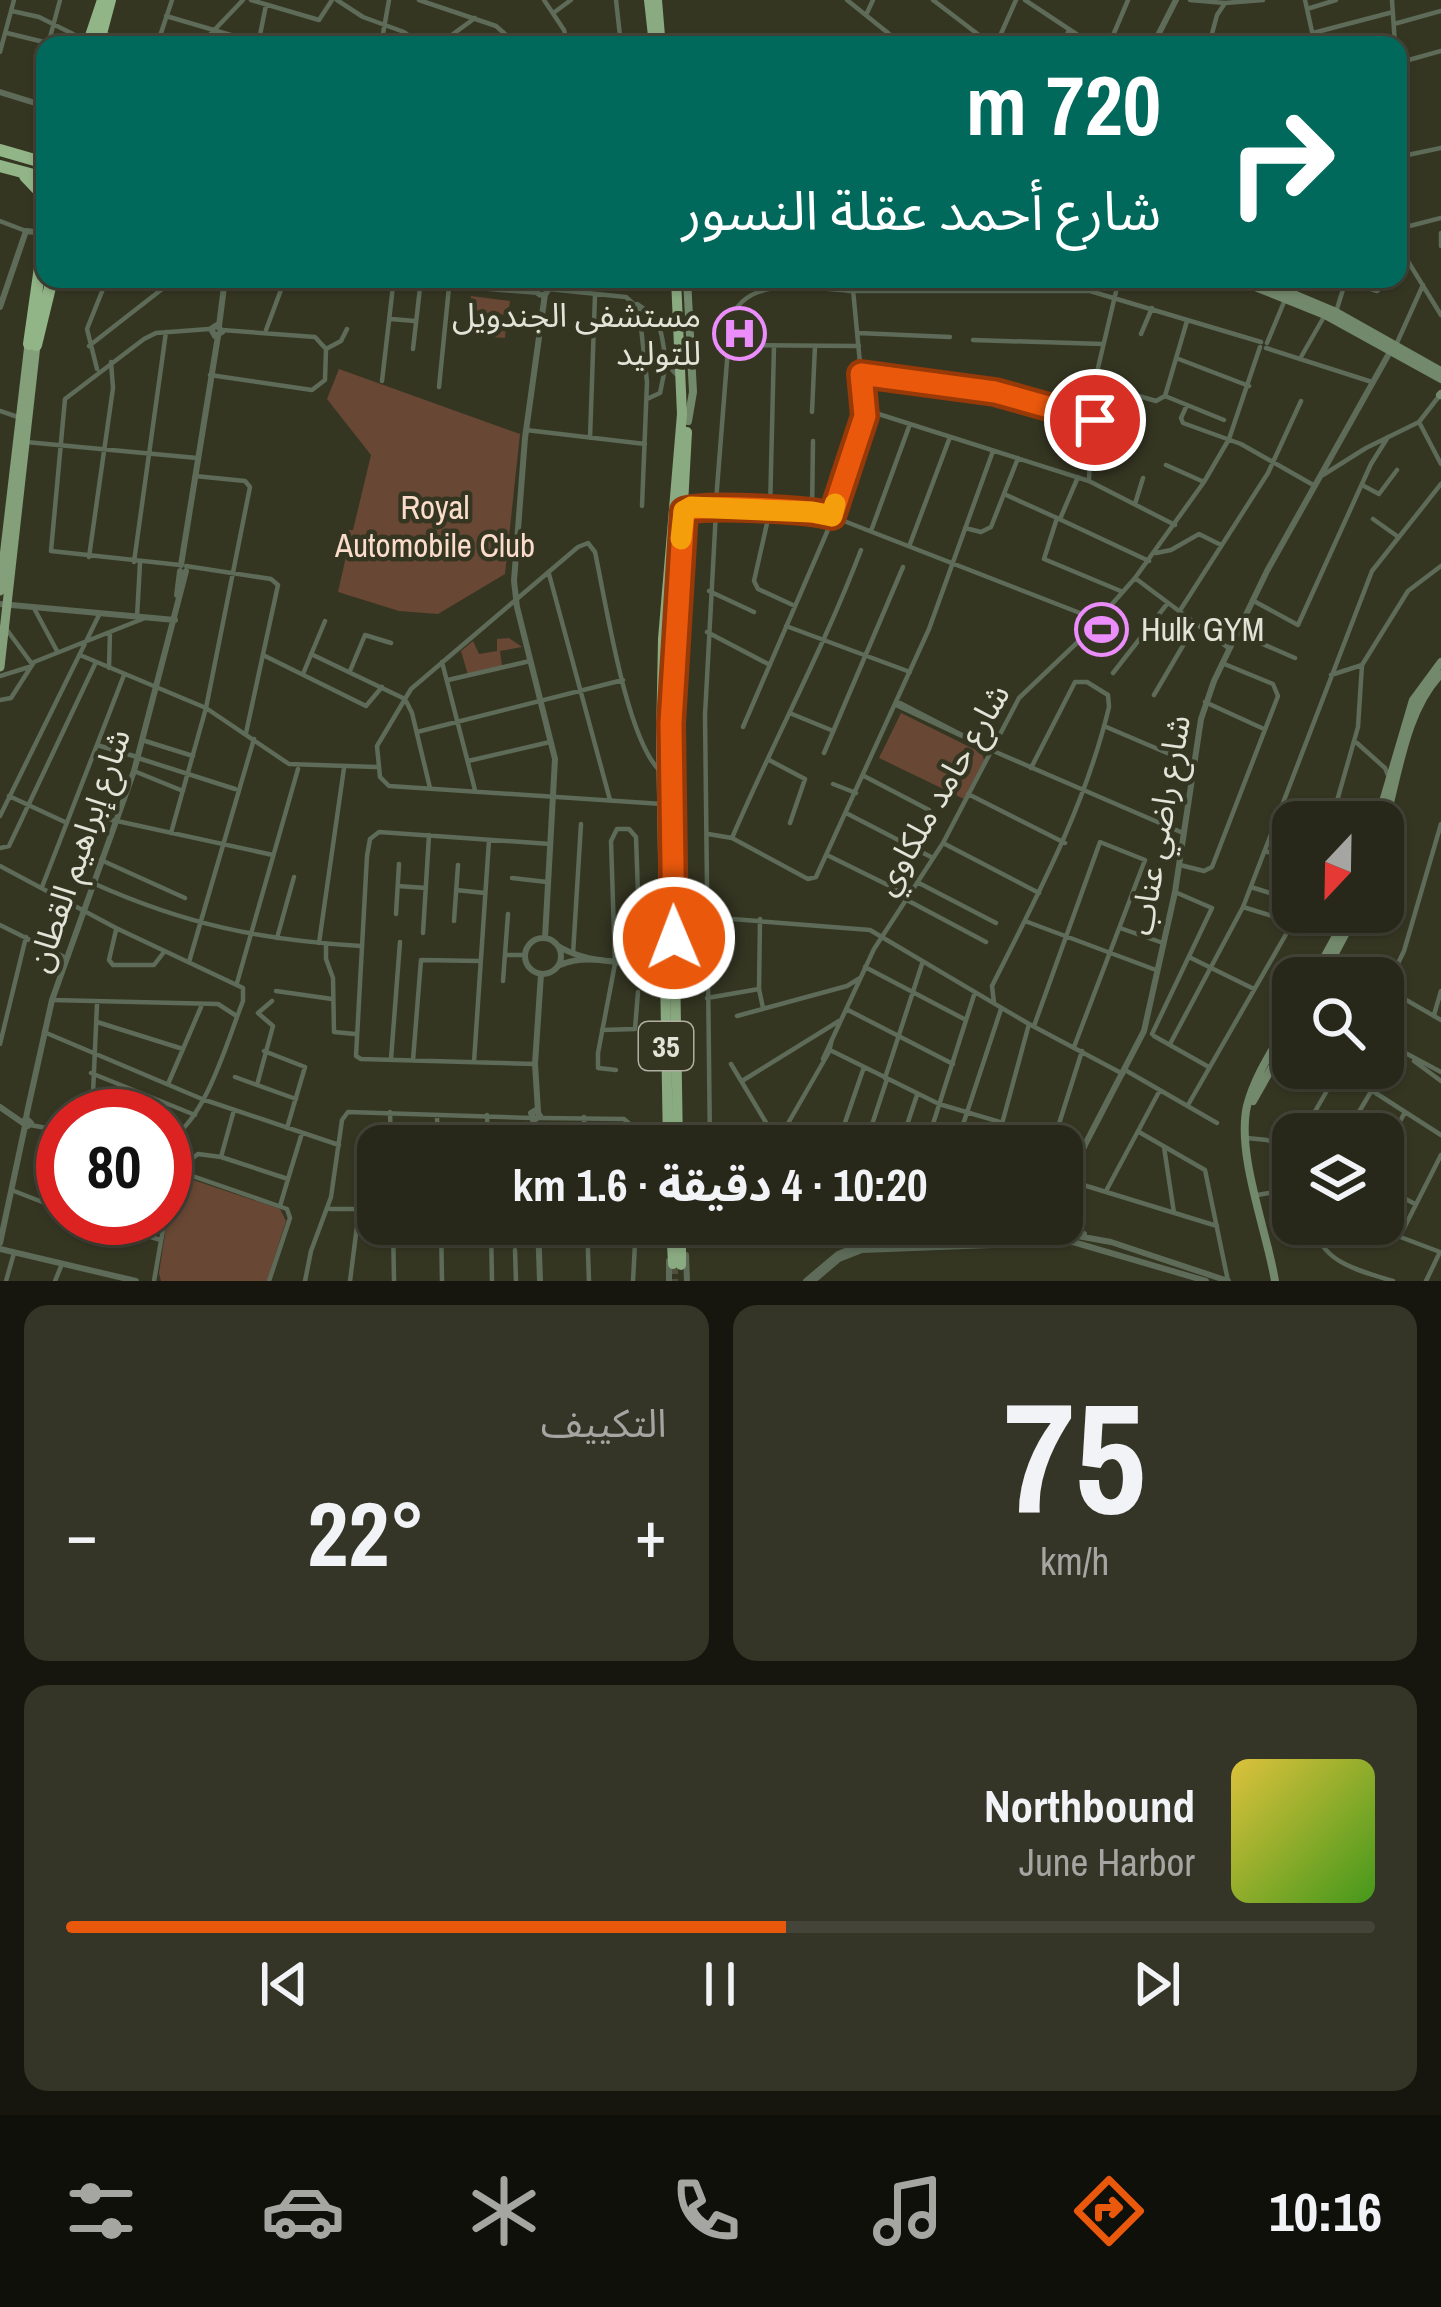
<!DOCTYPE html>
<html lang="ar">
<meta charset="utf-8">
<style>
:root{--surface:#28281a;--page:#343427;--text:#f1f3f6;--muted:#a5a6a2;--line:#444439;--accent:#ea580c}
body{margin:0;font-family:"Archivo Narrow","Noto Sans Arabic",sans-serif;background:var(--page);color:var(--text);direction:rtl;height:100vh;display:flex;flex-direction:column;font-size:45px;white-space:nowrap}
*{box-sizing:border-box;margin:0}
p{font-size:39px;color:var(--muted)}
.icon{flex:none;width:66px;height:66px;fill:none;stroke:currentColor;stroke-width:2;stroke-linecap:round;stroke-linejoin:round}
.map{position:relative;height:1281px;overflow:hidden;direction:ltr}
.sheet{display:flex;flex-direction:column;gap:24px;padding:24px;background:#16160e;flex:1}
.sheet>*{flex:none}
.top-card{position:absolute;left:36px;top:36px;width:1371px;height:252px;border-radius:24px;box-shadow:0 3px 9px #0004,0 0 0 3px var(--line);direction:rtl;background:#00695c;color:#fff;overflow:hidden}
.needle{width:78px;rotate:202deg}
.tools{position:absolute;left:1272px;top:801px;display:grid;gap:24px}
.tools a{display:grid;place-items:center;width:132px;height:132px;border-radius:24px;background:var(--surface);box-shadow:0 3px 9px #0004,0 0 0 3px var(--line);font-size:60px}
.speed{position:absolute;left:36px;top:1089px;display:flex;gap:24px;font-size:60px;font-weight:700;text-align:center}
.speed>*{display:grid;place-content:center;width:156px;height:156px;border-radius:50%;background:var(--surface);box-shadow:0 3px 9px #0004,0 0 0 3px var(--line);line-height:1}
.speed .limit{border:18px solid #d22;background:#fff;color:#111}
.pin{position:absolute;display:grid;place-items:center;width:102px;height:102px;color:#fff;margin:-51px;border:6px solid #fff;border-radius:50%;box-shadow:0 3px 12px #0007}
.me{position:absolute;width:132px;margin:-66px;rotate:359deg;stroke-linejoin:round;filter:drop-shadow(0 0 9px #0008)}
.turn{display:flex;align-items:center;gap:42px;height:252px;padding:0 48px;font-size:54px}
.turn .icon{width:156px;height:156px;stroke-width:2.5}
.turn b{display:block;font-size:84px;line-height:102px}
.big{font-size:90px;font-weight:700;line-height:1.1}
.sheet .widget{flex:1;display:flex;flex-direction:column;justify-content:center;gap:18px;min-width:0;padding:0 42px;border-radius:24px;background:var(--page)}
.sheet .dial{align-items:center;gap:0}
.dial b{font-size:156px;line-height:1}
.song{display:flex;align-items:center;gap:36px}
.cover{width:144px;height:144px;border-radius:18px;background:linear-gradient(135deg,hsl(50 70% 55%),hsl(100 70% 35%))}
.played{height:12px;border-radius:6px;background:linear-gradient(90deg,var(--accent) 55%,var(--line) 55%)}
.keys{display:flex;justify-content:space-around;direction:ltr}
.heat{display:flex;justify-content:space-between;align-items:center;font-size:66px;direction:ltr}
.sheet .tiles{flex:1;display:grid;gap:24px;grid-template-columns:1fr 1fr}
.widget:last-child{grid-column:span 2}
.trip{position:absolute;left:357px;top:1125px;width:726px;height:120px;border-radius:24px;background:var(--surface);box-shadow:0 3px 9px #0004,0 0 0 3px var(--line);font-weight:700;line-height:120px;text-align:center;direction:rtl}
.menu{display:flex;height:192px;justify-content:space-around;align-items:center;background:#10100a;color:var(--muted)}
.menu .icon{width:84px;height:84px}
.menu .current{color:var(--accent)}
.menu b{font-size:54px;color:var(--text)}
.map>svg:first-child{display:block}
.green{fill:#684734}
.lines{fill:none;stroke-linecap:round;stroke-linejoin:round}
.trunk-tunnel{stroke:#4f503d;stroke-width:10;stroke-dasharray:10 5;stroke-linecap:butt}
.minor{stroke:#5d6b58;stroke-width:4.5}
.tertiary{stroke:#5d6b58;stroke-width:6}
.secondary{stroke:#73896c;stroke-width:8}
.primary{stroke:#83a07a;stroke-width:9}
.trunk{stroke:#8aaa81;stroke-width:10}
.motorway{stroke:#92b588;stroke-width:12}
.route-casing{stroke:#983908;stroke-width:30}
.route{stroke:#ea580c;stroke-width:21}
.slow{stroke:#f59e0b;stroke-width:21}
.labels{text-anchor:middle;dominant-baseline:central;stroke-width:9;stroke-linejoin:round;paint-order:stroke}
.shield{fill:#353622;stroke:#afb0a1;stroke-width:3}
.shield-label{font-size:30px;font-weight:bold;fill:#e3e4d8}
.poi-label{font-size:33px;fill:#e3e4d8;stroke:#353622;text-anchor:end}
.park-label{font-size:33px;fill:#fcdccb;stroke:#353622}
.street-label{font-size:33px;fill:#e3e4d8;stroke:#353622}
</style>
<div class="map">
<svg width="1441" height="1281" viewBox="0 0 1441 1281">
<rect width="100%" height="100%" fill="#353622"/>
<path class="green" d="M471,296l39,5 -2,14 -9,-1 -2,10 9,2 -1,12 -41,-3z
M339,369l181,65 -15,140 -67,40 -39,-3 -61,-19 9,-40 -4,-2 4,-20h6l18,-75 -44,-56z
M509,638l13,9 -22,4 2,15 -34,9 -7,-24 12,-10 6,13 18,-3v-12z
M901,713l81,40 2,7 -20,39 -85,-41z
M178,1175l102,34 6,12 -19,60h-106l-2,-8 14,-91z"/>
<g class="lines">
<path class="trunk-tunnel" d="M673,1264v17"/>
<path class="minor" d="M251,0l68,20 13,-20
M337,0l26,17 41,15 17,13
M419,0l77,26 9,8 2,11
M544,0l20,30 4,15
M616,0l5,45
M847,0l56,45
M933,0l59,45
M1025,0l68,45
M1190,0l35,3
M1305,0l10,45
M1392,0l3,45
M1307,9l29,-9
M12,11l27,6 50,25
M556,11l15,-11
M866,15l7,-15
M166,16l99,29
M1394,24l47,-13
M7,33l41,10
M1313,33l80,-21
M105,34l40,11
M259,40l7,-35
M48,45l12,-45
M157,45l15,-45
M200,45l43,-45
M381,45l8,-45
M438,45l37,-27
M996,45l20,-45
M1062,45l7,-15
M1109,45l19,-45
M1209,45l8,-30 8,-12 38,-3
M0,52l14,-52
M45,60v3
M1398,63l43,-12
M1398,157l43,-9
M0,221l26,10
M1398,229l43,-11
M1441,233v13
M1398,245l43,70
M1398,272l10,-11
M1341,279l36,12 15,-12
M548,289l78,8 13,12 8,73 -5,124
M848,291h242l171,51
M637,304c40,25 15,48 40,71
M1336,312l9,-29
M391,319l24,2
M266,330l19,-51
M858,333l92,4
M1141,334l11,-26
M973,340l130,4
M1267,343l17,-41
M728,345l131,1
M1396,345l27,-60
M89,346l86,-67
M774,346l-4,164 -16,71 4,8 37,17
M1266,348l106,34
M326,349l15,-8 6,-12
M413,349l8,-70
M1301,357l24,-42
M1176,358l73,28
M97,369l-10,-40 20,-50
M863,374l132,19 137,39
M210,375l102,15 13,-10 1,-31 -11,-12 -93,-7
M382,381l11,-95
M1094,383l62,18 9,-5 59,24
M439,387l10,-100
M1165,396l22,-75
M647,399l13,-6 6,-29
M1187,405l-6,13 2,5 58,21 74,42
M866,410l223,71 86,44
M0,411l21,7
M812,412l3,-66
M1419,422l22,42
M526,430l119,14
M590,438l5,-143
M26,442l171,16
M1166,465l38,17
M1323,475l43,-27 53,-26 21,-27
M1089,480l4,-91 26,-110
M1362,485l17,9 18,-24
M1004,494l53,24
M684,499l28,5
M716,501l14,-178c14,-55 95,-30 137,-32
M714,502l6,1 -1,7 -6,-1z
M1135,504l8,-26
M721,508l105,6 272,106
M684,511l28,-3
M812,512l1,-71
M1060,519l18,-42
M1373,519l24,17
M965,528l16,4 10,-5 27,-69
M871,531l39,-107
M910,544l40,-107
M1156,553l15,-3 28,-16 22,11
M89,557l24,-169 -2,-26
M134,562l32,-230
M180,565l-129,-14 14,-152 79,-60 12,-6 53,-4
M186,566l85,13 7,6 -32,148
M549,574l61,226
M1135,578l92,69
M709,591l45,21
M1123,592l-79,-33 13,-41 92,43
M1252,600l46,25 73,-161 17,-27
M35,610l22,41
M1179,612l89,-139 33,-72
M137,617l3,-54
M786,626l124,46
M7,630l25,34
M707,632l63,33
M1235,632l60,26
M311,654l94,45 7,14 18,75
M80,655l126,53 83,56 87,3
M265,656l101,50 16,-19
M442,662l33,128
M109,668l1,-36
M350,671l15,-36 26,8
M1113,673l54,-69
M303,674l22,-53
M1331,675l31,-10 46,-74 33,-25
M0,676l29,-9
M448,680l82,-19
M1154,695l41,-70
M0,700l11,-2 23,-36 111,-44
M1205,702l59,27
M900,703l91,47 192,83
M896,705l66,31
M792,714l39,16
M1104,726l89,38
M743,727l84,-195 38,-116 -13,-137
M417,732l206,-52
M142,740l51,16
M1357,743l28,25 4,10
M97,745l40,12
M824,753l79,-186
M138,758l97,31
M769,760l36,19 -15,44
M468,761l82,-19
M134,771l49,20
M660,771c-34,-33 -54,-168 -65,-219l-7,-9 -10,4 -167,142 -34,57 3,31 9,9 273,18
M864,776l65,34
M833,784l23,9
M968,794l97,49
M9,796l58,27
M848,814l85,44
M0,816l100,-203
M94,816l179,39
M1331,822l27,-95 4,-62
M171,833l35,-125 44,-221 -5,-6 -50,-5
M708,834l24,4 76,41 8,-2 113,-248 64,-178
M732,838c41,-96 91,-188 129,-288
M943,843l96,50
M0,848l9,-2 87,-184
M1265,851l15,5
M827,855l81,40
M101,860l84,38
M1180,865l24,6 8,-4 66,-171 -5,-12 -51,-21
M0,866l116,62 127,60v13c-16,40 -38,123 -78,141
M512,878l35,4
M917,882l79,41
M95,884c92,41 166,56 266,62
M398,886l28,2
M42,887l82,-212
M1251,887l32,10
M456,890l29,3
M905,899l81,43
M396,914l3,-50
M707,917l163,13 159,94 94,50
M760,919l-1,70 4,19
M454,921l4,-56
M1025,921l131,49
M0,925l66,33
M1120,928l43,15
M1292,928l15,-6 9,-10
M616,929h18l5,-6 -3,-86 -7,-8h-12l-6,12 4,123 -17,89v15l18,2
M116,930l-7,30 4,5h41l10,-13
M423,933l6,-98
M277,938l17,-61
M319,943l25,-175
M326,944v15l7,19 1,54 21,2
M573,954l8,-130
M506,955h18
M1191,958l63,31
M189,962l65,-223
M865,967l101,53
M503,981l5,-67
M237,983l61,-214
M1389,990l52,30
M276,991l56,8
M1383,994l21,-43 37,-127
M707,998l52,-9
M52,1000l166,4 17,11
M994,1003l-2,-17c46,-92 93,-179 117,-279l-1,-12 -21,-13h-12l-44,86
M846,1009l107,55
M1434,1015l7,-24
M737,1016l110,-30 13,-8
M97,1022l86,27
M1034,1026l66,-184 45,18 -71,187
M602,1030l33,-1 3,-37
M44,1032l158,67 137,46
M1152,1034l60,-126 -37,-16
M1154,1036l53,30
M1383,1041l58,31
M0,1044l26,-107
M1170,1044l73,-137 129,-336 69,-87
M830,1050l109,54 146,43
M264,1051l41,16 -18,61
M391,1059l9,-117
M823,1059l51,-110 69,-106 76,-145 64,-61 52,-59 69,-96 25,-43 31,-92
M413,1060l8,-100 59,1
M1414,1061l27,20
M474,1062l15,-222
M535,1064l-174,-5 -5,-3 11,-200 3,-17 9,-7 171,12
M731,1064l49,82
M1125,1070l92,53
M91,1073l104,42
M235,1077l61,22
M885,1078l37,-114
M742,1081l97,-60
M168,1084l33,-77
M257,1085l16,-59 -15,-13 14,-12
M1371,1090l70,45
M1188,1105l101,-176 -7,-10 -39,-12
M234,1110l-13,47 67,22 14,-46
M390,1112l1,34
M487,1115l1,31
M92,1116l5,-112
M130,1116l12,-21
M437,1116l1,30
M584,1117l1,29
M539,1118l85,1 10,9 2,18
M30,1125l33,6
M1139,1132l66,38 23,111
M1302,1134l38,-66
M1346,1134l50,-85
M1247,1138l20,2 26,11
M710,1146l-5,-431 11,-204
M775,1146l54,-94 3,-13
M837,1146l27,-79
M865,1146l22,-67
M900,1146l17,-51
M926,1146l49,-154
M956,1146l45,-137
M996,1146l33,-122
M1052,1146l30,-95
M1164,1147l10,66
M1383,1153l22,-41
M175,1172l23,-18 23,3
M1067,1180l150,46
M1383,1187l32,17
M14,1191l49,19
M1106,1191l54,-101
M1257,1195l36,-6
M280,1206l8,-27
M372,1208l-1,-39 7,-5
M330,1209h48
M165,1216l8,-41 5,-4 109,38 3,9 -21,63
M86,1218l75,22
M393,1224l1,57
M441,1224l1,57
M587,1224l2,57
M1312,1224c11,40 46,46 81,57
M1366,1224l74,28
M136,1233l2,-15
M1028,1236l2,-12
M1400,1236l41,-81
M928,1239l4,-15
M896,1240l5,-16
M712,1241v-17
M515,1250l1,31
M6,1281l8,-28
M55,1281l7,-17
M154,1281l11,-63
M305,1281l6,-30 20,-54 11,-77 6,-8 183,6
M350,1281l7,-55
M492,1281l-1,-52h47
M633,1281l3,-57
M1426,1281l13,-27"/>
<path class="tertiary" d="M1153,45l23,-45
M0,92l45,14
M223,279l240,8 75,-3
M536 289a6 6 0 1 1 12 0a6 6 0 1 1-12 0Z
M486,288l51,4
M0,307l26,-76 18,2
M217,325l5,7 -7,4 -4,-7z
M219,326l6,-47
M181,565l37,-229
M177,595l3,-24
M0,604l175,16
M525 956a18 18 0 1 1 36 0a18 18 0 1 1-36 0Z
M545,938l10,-179 -38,-152 -3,-26 11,-143 20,-144
M558,946c26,16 80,23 106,5
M560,965c27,-12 78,-2 102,15
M0,1107l23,16
M536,1110l4,6 -6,4 -3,-7z
M538,1111l-3,-47 6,-90
M26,1118l-3,5 5,3 3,-3 -5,-5 2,-10 24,-108 82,-229 52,-200
M533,1120l3,26
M1062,1189l82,-158 31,-139 26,-173 13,-38 53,-110 124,-221
M1062,1223l22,11
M538,1224l2,57
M684,1227l11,12 17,2h159l201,-6 39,7 117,39
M1046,1239l5,-15
M0,1243l25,-117
M0,1249l136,32
M686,1255l1,26
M669,1281v-20
M806,1281l32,-27 24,-10
M813,1281l26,-22 23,-9 211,-8 133,39"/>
<path class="secondary" d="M687,279l6,113 -5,29
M1235,279l90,36 116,64
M1258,279l78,33 105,59
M1440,395l1,-1
M1377,822l36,-122 28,-38
M1383,829c15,-49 21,-117 58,-155
M1313,978l36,-66
M1322,978l35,-66
M1253,1101l40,-71
M1275,1281c-8,-50 -39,-127 -28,-175 8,-32 30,-63 46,-92"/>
<path class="primary" d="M0,591l29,-247
M0,667l36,-322"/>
<path class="trunk" d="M649,0l5,45
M657,0l3,36
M668,1146l-7,-406 2,-101 19,-225 -6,-135
M678,1146l-7,-423 16,-291
M671,1224l2,40
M681,1265v-41"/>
<path class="motorway" d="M88,45l15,-45
M98,45l12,-45
M0,150l45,13
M0,166l45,12
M25,176l20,21
M29,344l16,-112
M36,345l16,-66"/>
</g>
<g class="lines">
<defs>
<path id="route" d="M674,938l-3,-215 13,-212c16,-7 126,-2 148,5l33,-100 -4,-42 134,18 100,28"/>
</defs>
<use href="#route" class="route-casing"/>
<use href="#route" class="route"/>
<path class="slow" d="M681,539l3,-28 7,-4 121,5 20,4 3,-12"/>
</g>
<defs>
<symbol id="hospital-ring" viewBox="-11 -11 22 22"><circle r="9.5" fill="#353622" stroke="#eb8dfb" stroke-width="1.5"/><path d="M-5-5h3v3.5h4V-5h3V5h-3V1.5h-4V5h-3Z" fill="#eb8dfb"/></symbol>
<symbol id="stadium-ring" viewBox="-11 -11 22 22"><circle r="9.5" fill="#353622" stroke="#eb8dfb" stroke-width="1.5"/><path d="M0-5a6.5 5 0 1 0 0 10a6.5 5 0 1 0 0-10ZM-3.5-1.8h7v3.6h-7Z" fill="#eb8dfb"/></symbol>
</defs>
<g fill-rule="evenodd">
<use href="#hospital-ring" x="710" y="304" width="59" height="59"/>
<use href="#stadium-ring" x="1072" y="600" width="59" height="59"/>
</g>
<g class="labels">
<rect class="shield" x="639" y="1022" width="54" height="48" rx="9"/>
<g class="shield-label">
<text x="666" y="1046">35</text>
</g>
<g class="poi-label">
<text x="701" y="315">مستشفى الجندويل<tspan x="701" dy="38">للتوليد</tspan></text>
<text x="1141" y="629" text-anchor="start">Hulk GYM</text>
</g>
<g class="park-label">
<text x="435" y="507">Royal<tspan x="435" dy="38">Automobile Club</tspan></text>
</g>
<g class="street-label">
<text transform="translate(941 789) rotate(-60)">شارع حامد ملكاوي</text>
<text transform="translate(1159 825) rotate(-80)">شارع راضي عناب</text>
<text transform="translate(78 850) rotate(-71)">شارع إبراهيم القطان</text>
</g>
</g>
</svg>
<div class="tools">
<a><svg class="needle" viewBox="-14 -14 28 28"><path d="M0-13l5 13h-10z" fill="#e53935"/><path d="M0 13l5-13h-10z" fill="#a5a6a2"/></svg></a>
<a><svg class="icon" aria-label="search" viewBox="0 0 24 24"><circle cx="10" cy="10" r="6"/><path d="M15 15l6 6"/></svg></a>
<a><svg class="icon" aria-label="layers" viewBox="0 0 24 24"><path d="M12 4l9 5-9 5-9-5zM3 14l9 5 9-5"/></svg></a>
</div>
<div class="speed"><div class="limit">80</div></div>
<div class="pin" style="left:1095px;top:420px;background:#d93025"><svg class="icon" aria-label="arrive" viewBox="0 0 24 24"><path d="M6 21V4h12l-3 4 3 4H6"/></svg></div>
<svg class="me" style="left:674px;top:938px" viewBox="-20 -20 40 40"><circle r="17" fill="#ea580c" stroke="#fff" stroke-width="3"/><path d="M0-11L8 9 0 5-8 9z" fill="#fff"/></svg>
<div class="trip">10:20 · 4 دقيقة · 1.6 km</div>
<div class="top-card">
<div class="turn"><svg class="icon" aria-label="right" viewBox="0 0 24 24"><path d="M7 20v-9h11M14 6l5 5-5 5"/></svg><div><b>720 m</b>شارع أحمد عقلة النسور</div></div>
</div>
</div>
<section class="sheet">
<div class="tiles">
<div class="widget dial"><b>75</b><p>km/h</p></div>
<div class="widget"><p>التكييف</p>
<div class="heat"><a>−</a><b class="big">22°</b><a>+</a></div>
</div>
<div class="widget">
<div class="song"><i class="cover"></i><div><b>Northbound</b><p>June Harbor</p></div></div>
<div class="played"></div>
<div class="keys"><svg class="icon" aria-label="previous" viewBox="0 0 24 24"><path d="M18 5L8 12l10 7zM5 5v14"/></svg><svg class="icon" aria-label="pause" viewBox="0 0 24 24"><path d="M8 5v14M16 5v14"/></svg><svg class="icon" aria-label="next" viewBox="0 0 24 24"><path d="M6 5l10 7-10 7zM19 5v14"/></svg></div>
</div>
</div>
</section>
<nav class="menu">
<b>10:16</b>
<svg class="icon current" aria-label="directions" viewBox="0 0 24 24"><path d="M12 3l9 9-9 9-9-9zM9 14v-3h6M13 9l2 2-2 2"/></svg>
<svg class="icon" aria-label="music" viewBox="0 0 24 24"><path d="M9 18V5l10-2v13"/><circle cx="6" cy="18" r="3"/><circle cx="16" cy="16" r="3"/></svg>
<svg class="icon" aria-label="phone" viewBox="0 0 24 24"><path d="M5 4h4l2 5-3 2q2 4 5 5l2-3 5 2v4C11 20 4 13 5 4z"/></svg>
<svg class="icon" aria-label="climate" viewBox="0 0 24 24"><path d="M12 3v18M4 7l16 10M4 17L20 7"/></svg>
<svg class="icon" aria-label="car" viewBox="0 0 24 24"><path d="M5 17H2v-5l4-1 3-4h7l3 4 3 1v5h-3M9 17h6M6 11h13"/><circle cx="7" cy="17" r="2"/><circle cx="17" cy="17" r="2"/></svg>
<svg class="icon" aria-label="filters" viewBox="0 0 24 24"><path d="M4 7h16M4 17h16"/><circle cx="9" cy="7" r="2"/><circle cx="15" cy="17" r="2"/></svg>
</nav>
